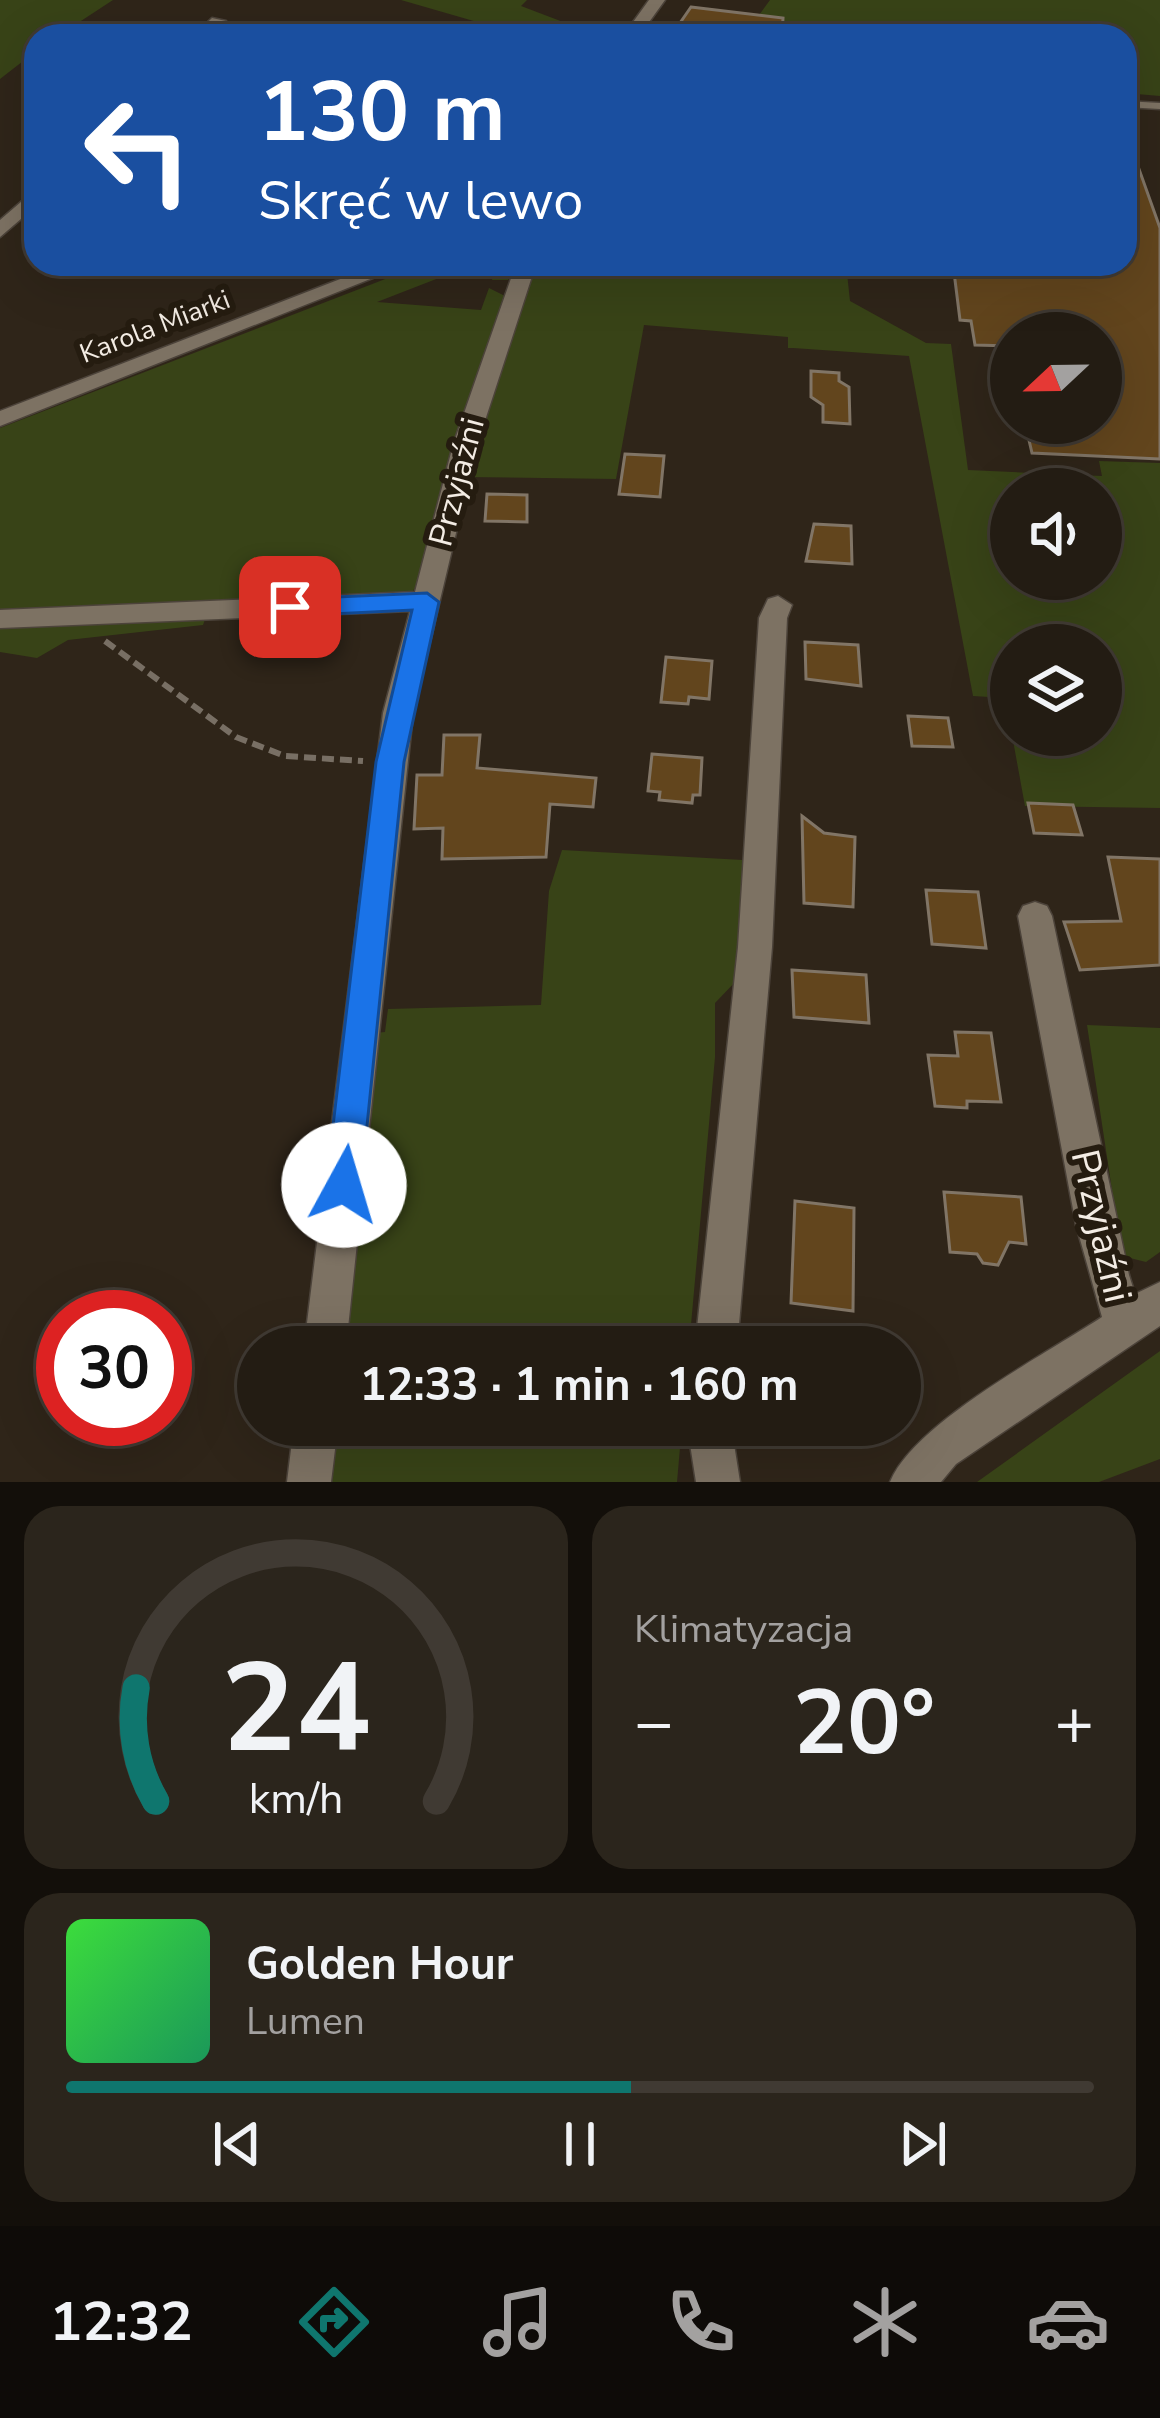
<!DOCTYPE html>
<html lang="pl">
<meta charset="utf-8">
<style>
:root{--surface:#231c13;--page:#2b251c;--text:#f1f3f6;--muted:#a3a1a0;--line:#403a33;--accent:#0f766e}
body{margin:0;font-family:"Nunito Sans",sans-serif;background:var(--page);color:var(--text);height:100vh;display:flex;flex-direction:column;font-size:45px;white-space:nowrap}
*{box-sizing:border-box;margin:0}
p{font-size:39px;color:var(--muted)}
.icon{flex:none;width:66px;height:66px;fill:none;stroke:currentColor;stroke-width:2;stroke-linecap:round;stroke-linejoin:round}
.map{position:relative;height:1482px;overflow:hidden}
.panel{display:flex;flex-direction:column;gap:24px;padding:24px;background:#130f0a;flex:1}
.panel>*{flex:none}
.top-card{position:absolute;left:24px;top:24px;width:1113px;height:252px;border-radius:36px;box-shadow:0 12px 48px #0002,0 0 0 3px var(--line);background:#1a4fa0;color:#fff;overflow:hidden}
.needle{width:78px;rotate:248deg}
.buttons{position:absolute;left:990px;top:312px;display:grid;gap:24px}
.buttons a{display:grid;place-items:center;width:132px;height:132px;border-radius:50%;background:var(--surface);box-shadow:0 12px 48px #0002,0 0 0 3px var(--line);font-size:60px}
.speed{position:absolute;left:36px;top:1290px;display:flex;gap:24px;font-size:60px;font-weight:700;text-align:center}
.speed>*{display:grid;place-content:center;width:156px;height:156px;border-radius:50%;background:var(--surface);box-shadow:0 12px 48px #0002,0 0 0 3px var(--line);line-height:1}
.speed .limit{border:18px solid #d22;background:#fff;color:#111}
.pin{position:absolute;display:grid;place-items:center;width:102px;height:102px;color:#fff;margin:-51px;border-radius:24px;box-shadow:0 6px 18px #0006}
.me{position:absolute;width:132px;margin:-66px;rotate:6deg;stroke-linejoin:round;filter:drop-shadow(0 0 9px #0008)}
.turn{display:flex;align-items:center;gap:42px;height:252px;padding:0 36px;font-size:54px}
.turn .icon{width:156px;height:156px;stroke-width:2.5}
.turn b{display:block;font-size:84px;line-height:102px}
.big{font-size:90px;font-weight:700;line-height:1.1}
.panel .tile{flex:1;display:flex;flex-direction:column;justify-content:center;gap:18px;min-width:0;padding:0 42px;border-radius:36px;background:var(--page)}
.panel .dial{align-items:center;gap:0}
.dial svg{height:312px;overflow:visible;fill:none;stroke:var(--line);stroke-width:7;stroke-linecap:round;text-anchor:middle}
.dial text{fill:var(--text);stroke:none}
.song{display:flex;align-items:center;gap:36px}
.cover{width:144px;height:144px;border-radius:18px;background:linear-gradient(135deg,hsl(120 70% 55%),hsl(150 70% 35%))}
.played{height:12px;border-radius:6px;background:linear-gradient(90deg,var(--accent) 55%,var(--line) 55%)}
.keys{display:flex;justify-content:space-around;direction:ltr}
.heat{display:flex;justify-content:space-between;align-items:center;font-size:66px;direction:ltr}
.panel .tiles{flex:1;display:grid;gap:24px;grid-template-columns:1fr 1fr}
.tile:last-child{grid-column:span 2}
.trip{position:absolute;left:237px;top:1326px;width:684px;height:120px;border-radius:60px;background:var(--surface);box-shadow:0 12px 48px #0002,0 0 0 3px var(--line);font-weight:700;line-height:120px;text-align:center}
.dock{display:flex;height:192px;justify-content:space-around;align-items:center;background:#0e0b08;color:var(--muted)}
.dock .icon{width:84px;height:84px}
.dock .selected{color:var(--accent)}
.dock b{font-size:54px;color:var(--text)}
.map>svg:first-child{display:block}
.green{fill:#384317;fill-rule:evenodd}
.building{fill:#62451d;stroke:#817566;stroke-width:3}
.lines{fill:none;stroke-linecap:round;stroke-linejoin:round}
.lane-casing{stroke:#4c433a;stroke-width:3}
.street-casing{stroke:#4c433a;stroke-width:3}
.path{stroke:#786f64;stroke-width:6;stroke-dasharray:12 6;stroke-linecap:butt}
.lane{fill:#7d7263;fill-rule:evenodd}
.street{fill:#7d7263;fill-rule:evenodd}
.route{fill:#1a73e8;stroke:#114b97;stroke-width:3}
.labels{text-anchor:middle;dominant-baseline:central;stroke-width:12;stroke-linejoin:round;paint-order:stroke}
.far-street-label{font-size:27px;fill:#f3ece4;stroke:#251c10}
.street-label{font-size:33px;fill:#f3ece4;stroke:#251c10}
.near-street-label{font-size:39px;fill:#f3ece4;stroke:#251c10}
</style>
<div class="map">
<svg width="1160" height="1482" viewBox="0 0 1160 1482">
<rect width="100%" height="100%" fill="#2f2519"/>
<path class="green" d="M0,0h113l-55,36h-22v15l-36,28z
M401,0h126l-6,6 79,30h-74z
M770,0h390v96l-35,-3v-57h-381z
M424,264h96l-12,16h-16l2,-9 -32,-2 -85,33 104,8 8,-22 20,10 -85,276 -11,17 -16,7 -187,7 -7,20 -135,15 -31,18 -37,-6v-224z
M533,264h313l4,37 76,42 25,1 17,126 134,6 -3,-15 61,2v345l-135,-2 -13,-71h89v-90h-90v84l-6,-31 -32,-2 -64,-340 -116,-8h-5v-11l-144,-12 -28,154 -152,-2zM1011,489h90v90h-90z
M562,850l181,10 -4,118 -24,25v54l-26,290h-346l32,-314 10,-1 3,-23 153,-4 8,-114z
M1087,1025l73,3v224l-14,10 -24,-6z
M1160,1351v108l-61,23h-122z
M336,1425h346l-5,57h-346z"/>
<path class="building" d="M691,7l92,11 -1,18h-111z
M1125,151l9,4 26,73v231l-128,-6 -7,-30h76v-90h-90v13l-36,-1 -4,-24 -11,-1 -7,-56h172z
M811,371l28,2v8l10,6 1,37 -27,-2v-17l-12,-8z
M625,454l39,2 -4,41 -41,-3z
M487,494l40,1v27l-42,-1z
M814,524l37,2 1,38 -46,-3z
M805,642l53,3 3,41 -55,-7z
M666,657l46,4 -3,38 -20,-2 -1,7 -27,-2z
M908,716l40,2 5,29 -41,-1z
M444,735h36l-3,33 119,10 -3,29 -43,-3 -4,53 -104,2 1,-31 -29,1 3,-54h25z
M652,754l50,4 -2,37h-7l-1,8 -33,-3 1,-8 -12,-1z
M1028,803l45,2 9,30 -48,-2z
M802,816l22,17 31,4 -2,70 -49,-4z
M1108,857l52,2v106l-80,5 -16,-48 57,-1z
M926,890l52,2 8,56 -54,-4z
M792,970l74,5 3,48 -75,-6z
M955,1032l36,1 10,69 -34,-1v7l-32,-2 -7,-51 30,1z
M944,1192l77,5 5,47 -17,-2 -11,23 -15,-2 -6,-9 -27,-2z
M795,1201l59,7 -1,103 -62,-8z"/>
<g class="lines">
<defs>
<path id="lane" d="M1125,101l35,2v6l-35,-2z
M1125,120l5,3 7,28 -8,-2 -4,-13z"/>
<path id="street" d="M649,0h16l-26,36h-16z
M212,18l14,3 -15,15h-18z
M36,189v17l-36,31v-17z
M379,264h29l-408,162v-15z
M516,264h20l-59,181 -64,268 -67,634h-42l79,-634 27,-102 -410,17v-18l415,-18 38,-147z
M778,596l14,9 -5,13 -15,329 -35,400h-42l43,-400 21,-329 9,-19z
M1035,902l12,4 5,10 77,359 6,19 25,-12v44l-204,138 -15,18h-51c24,-59 156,-128 212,-165l-26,-92 -58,-309 5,-10z
M294,1425h44l-7,57h-44z
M687,1425h44l9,57h-44z"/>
</defs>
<use href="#lane" class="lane-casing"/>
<use href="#street" class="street-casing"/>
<path class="path" d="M105,641l131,96 49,19 78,5"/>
<use href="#lane" class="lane"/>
<use href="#street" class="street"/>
</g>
<path class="route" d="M427,593l12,9 -35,160 -43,423 -5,11 -12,5 -13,-5 -5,-11 50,-423 36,-152 -122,6 -12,-9 12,-8z"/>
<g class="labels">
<g class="far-street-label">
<text transform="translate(155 327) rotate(-21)">Karola Miarki</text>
</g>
<g class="street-label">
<text transform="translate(457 482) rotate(-75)">Przyjaźni</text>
</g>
<g class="near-street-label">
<text transform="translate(1101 1226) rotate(77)">Przyjaźni</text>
</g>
</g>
</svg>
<div class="buttons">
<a><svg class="needle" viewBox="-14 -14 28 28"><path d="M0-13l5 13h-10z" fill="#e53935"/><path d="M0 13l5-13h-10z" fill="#a3a1a0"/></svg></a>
<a><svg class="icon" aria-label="sound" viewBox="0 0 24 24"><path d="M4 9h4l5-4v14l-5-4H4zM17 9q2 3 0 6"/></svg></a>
<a><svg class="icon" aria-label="layers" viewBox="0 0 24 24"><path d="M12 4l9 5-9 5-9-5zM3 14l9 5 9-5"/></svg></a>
</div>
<div class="speed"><div class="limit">30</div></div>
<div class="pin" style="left:290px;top:607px;background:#d93025"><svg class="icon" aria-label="arrive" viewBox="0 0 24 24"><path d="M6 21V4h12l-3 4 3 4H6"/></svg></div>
<svg class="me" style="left:344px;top:1185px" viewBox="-20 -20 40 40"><circle r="19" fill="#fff"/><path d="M0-13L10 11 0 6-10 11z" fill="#1a73e8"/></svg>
<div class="trip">12:33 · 1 min · 160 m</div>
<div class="top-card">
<div class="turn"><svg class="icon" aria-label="left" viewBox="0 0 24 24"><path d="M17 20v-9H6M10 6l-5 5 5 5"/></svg><div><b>130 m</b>Skręć w lewo</div></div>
</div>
</div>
<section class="panel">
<div class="tiles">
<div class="tile dial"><svg viewBox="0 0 100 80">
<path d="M14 69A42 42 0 1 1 86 69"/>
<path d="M14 69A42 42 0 0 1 9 40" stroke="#0f766e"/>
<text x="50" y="56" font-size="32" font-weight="700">24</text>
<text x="50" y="72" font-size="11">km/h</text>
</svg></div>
<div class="tile"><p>Klimatyzacja</p>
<div class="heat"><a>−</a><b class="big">20°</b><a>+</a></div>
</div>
<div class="tile">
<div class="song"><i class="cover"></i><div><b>Golden Hour</b><p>Lumen</p></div></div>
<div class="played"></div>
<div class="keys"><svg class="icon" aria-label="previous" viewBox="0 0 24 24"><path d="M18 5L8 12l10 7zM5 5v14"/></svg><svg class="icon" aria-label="pause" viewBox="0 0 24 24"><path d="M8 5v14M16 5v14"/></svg><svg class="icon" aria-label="next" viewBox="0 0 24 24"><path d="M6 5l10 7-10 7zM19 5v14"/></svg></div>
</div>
</div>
</section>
<nav class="dock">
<b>12:32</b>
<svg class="icon selected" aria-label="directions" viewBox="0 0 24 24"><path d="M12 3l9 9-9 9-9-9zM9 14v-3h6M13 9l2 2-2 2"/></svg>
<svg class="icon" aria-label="music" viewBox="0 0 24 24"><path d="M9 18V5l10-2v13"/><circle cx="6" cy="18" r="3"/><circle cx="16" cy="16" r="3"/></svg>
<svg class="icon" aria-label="phone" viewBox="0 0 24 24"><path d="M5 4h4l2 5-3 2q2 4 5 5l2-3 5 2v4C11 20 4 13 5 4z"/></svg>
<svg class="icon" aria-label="climate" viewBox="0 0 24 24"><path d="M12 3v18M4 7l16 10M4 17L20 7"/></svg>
<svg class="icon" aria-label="car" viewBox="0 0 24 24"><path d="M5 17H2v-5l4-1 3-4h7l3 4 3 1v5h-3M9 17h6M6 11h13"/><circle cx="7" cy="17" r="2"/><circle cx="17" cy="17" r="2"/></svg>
</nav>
